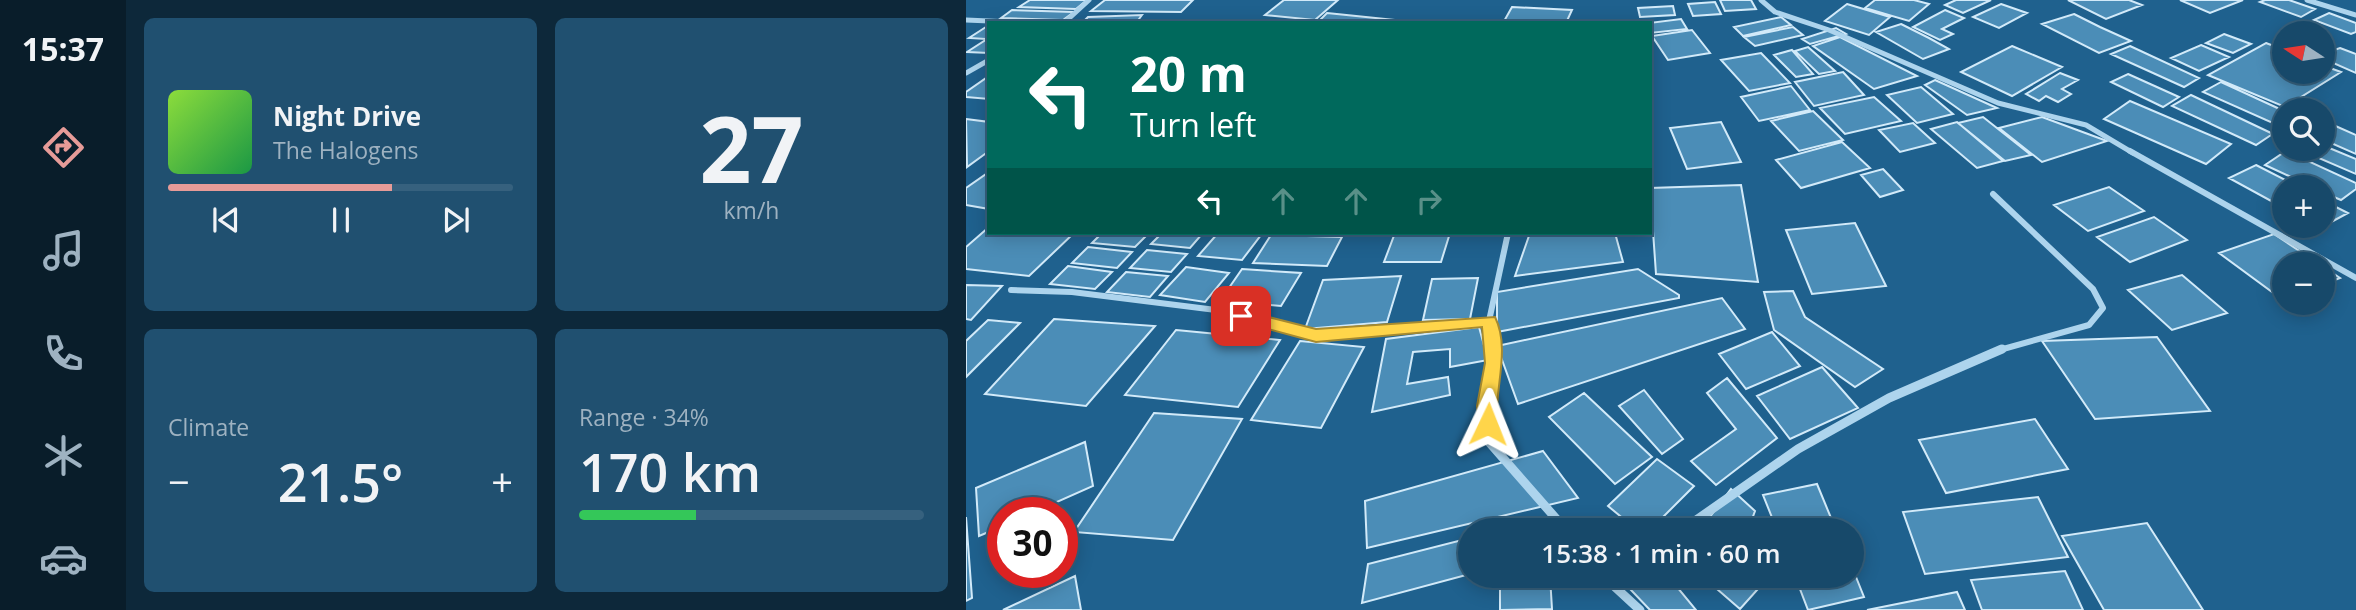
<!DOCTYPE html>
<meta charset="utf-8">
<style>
:root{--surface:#17496a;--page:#205070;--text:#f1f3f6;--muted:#9eb2c1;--line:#36617e;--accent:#e69b98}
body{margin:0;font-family:"Open Sans",sans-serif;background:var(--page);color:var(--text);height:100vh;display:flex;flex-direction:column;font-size:26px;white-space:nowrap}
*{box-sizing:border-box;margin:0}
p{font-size:23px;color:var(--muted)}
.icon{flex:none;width:38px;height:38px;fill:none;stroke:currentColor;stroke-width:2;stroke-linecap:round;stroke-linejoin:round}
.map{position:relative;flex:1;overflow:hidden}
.drawer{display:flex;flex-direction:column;gap:18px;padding:18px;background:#0d283a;width:840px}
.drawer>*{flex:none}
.hud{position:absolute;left:21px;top:21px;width:665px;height:214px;border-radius:0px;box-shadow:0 4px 18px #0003,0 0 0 2px var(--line);background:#00695c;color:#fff;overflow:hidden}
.needle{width:46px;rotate:282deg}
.tools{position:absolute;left:1306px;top:21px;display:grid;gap:14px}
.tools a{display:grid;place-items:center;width:63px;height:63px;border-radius:50%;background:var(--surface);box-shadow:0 4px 18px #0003,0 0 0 2px var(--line);font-size:35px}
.speed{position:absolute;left:21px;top:497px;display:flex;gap:14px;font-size:35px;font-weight:700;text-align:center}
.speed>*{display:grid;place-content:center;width:91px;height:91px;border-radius:50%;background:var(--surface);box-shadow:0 4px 18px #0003,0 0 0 2px var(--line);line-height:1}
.speed .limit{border:10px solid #d22;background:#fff;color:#111}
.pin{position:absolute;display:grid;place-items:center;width:60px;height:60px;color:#fff;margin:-30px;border-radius:14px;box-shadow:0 4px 10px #0006}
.me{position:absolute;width:77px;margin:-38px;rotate:2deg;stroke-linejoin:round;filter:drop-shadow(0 0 5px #0008)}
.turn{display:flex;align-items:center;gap:24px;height:147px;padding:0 28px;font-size:32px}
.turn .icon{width:91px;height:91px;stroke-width:2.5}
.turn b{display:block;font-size:49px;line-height:60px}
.lanes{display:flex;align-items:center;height:66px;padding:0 28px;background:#0003;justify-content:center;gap:35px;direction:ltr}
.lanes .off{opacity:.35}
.big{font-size:52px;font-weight:600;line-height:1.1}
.drawer .tile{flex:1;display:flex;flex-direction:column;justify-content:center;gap:10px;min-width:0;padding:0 24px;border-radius:10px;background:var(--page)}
.drawer .dial{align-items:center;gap:0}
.dial b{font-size:91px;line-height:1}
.song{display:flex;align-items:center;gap:21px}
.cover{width:84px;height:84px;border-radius:10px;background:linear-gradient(135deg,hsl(90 70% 55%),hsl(140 70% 35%))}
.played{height:7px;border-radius:4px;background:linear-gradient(90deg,var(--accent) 65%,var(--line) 65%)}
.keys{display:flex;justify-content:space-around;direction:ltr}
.heat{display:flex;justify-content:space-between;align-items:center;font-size:38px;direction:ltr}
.charge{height:10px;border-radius:5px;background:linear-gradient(90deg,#34c759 34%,var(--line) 0)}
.drawer .tiles{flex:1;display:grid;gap:18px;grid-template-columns:repeat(2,1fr)}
.trip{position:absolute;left:492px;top:518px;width:406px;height:70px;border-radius:35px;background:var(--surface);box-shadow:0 4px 18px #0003,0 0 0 2px var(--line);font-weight:600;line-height:70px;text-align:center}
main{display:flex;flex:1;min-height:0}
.menu{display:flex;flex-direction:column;width:126px;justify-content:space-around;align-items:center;background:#091d2a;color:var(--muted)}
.menu .icon{width:49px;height:49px}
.menu .on{color:var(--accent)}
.menu b{font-size:32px;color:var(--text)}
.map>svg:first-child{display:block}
.building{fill:#4b8db7;stroke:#d2eaf9;stroke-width:2}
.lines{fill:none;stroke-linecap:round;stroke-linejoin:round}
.minor-far2{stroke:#add4ed;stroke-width:5}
.minor-far1{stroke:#add4ed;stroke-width:6}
.minor{stroke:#add4ed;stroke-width:9}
.route{fill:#ffd54a;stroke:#a68a30;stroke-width:2}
</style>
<main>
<nav class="menu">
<b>15:37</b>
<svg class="icon on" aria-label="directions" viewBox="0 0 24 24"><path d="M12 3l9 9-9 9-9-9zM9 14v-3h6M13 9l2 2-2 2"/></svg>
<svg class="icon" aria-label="music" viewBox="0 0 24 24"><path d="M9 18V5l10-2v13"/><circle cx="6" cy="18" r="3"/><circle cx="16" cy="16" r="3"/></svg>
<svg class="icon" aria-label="phone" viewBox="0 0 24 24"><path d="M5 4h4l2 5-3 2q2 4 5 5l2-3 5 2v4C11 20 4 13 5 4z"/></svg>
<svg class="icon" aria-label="climate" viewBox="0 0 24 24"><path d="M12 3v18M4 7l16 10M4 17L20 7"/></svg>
<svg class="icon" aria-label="car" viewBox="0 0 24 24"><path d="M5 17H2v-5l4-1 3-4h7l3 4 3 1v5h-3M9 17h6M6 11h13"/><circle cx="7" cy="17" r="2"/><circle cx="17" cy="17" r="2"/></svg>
</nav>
<section class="drawer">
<div class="tiles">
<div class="tile">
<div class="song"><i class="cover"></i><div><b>Night Drive</b><p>The Halogens</p></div></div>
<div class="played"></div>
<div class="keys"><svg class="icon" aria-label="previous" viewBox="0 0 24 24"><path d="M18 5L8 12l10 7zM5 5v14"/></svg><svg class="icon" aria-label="pause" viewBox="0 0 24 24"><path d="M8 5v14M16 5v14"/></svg><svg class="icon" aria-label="next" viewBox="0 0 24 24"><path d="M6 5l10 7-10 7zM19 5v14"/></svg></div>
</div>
<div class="tile dial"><b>27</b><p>km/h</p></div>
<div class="tile"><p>Climate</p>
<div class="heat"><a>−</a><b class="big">21.5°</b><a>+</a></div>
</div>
<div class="tile"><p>Range · 34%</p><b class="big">170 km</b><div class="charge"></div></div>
</div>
</section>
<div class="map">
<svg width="1390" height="610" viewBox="0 0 1390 610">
<rect width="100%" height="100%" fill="#1f618e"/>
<path class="building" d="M64,0h57l-11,9 -57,-2z
M139,0h88l-12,12 -90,-1z
M318,0h54l-23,20 -50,-5z
M754,0h31l5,9 -31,2z
M909,0h39l15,4 -20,17 -44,-13z
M990,0h35l-28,13 -18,-8z
M1102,0h61l13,5 -36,14z
M1214,0h63l-33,13z
M1299,0h24l26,9 -14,8 -41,-15z
M749,2l6,12 -28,2 -5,-12z
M881,4l43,13 -21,18 -44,-14z
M1035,4l26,9 -28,15 -26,-11z
M707,6l2,9 -35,2 -2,-9z
M546,7l60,3 -6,13h-63z
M46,10l62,2 -11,8 -62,-2z
M979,10l19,8 -22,11 11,5 -13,6 -27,-13z
M361,13l97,10h-107z
M1363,13l27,10v9l-5,2 -37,-14z
M1108,14l26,13 31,14 -32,12 -57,-29z
M176,15l-6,8h-54l6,-6z
M815,17l10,8 -48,11 -9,-9z
M715,19l6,10 -37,4 -1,-10z
M935,24l28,14 20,11 -26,10 -47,-27z
M23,25v28l-22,-1 20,-13 -18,-1z
M827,27l10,8 -48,11 -11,-9z
M870,28l10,6 -36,10 -8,-5z
M726,30l18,23 -42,7 -16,-24z
M1258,34l27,10 -18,9 -27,-10z
M874,37l77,39 -43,13 -61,-43z
M1300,43l18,7v22h38v-7l19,7 -56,35 -77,-32z
M1235,45l28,12 -30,14 -28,-13z
M1046,46l50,21 -50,29 -51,-24z
M1164,46l69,32 -15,9 -73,-33z
M842,47l27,24 -16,3 -24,-23z
M1374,48l16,6v19l-34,-15v-4z
M826,50l21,24 -17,3 -22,-22z
M795,53l29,30 -41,8 -28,-31z
M877,72l21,23 -50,11 -19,-24z
M1094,73l18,7 -16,9 9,5 -13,8 -12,-6 -7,5 -13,-7z
M1162,74l51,23 -16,10 -52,-25z
M23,76v23l-23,-2v-5z
M969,80l62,28 -30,7 -42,-30z
M1255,82l63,29v17l-81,-36z
M825,86l19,24 -51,11 -18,-24z
M955,87l32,27 -36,9 -30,-28z
M1225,95l80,38v2l-15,10 -84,-39z
M908,97l27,24 -56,13 -25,-26z
M1164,101l101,43 -25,20 -102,-45z
M847,111l30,29 -44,11 -28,-30z
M1017,117l48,38 -26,6 -47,-38z
M1076,117l65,24 -65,21 -43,-34z
M0,119l23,3v29l-22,16z
M1356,120l34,15v19l-34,-15z
M755,122l20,40 -54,7 -17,-41z
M991,122l46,39 -26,7 -46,-39z
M947,123l22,20 -35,9 -21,-22z
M876,142l28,26 -69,20 -25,-28z
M1356,145l34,14v15l-58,-25h24z
M1320,151l70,32v6l-15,11 -19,-8v-5h-9l-48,-22z
M1290,165l43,22h-15v21l-55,-30z
M917,169l20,21 -23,7 -19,-22z
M23,172v37l-23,-4v-17z
M775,185l17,97 -102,-8 -6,-86z
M1143,187l35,24 -56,20 -34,-26z
M1356,200l26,13 -28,15 -4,-2h6z
M1188,217l33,23 -57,22 -33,-25z
M889,223l31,63 -74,8 -26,-64z
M23,227v6h85l-45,43 -63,-7v-22z
M136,233h47l-14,14 -43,-4z
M196,233h41l-13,15 -39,-4z
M252,233h22l21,2 -19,25 -44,-4z
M429,233h55l-9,29h-57z
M564,233h85l8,29 -108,14z
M1308,234l45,30h-35l-1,36 -64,-47z
M305,235l71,2 -15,29 -74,-3z
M122,247l44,5 -15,16 -45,-5z
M181,250l40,4 -16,18 -41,-4z
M102,266l44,6 -17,17 -45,-5z
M1356,266l18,12 -18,7z
M220,267l43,6 -24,29 -45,-7z
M276,269l59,4 -20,33 -61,-5z
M672,269l41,26v3l-182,34v-40z
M160,272l42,4 -18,21 -43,-5z
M1216,275l45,38 -55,17 -44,-40z
M435,276l-14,46 -82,7 18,-49z
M512,278l-8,41 -47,1 9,-41z
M0,285l36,1 -31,34 -5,-1z
M827,291l12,26 78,52 -28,18 -81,-57 -10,-38z
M756,298l23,31 -227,75 -21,-58z
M88,319l101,7 -69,80 -101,-12z
M22,320l32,3 -54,54v-36z
M513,327l9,33 -38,7v-18l-37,3 -6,32 41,-7 2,18 -78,17 14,-73z
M210,330l104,10 -42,67 -113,-12z
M806,332l28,34 -54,23 -27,-35z
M1191,337l53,74 -115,8 -53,-78z
M334,341l64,6 -43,81 -70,-8z
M856,367l36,41 -68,31 -33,-43z
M761,378l50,60 -61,47 -25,-24 45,-32 -29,-36z
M678,390l39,49 -21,15 -43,-48z
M618,393l68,64 -37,27 -66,-67z
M188,413l88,6 -69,121 -99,-8z
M1069,419l33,50 -122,24 -27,-53z
M119,442l8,44 -61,27h-29v13l-24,10 -3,-48z
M577,451l35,47 -211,50 -2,-47z
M691,459l37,27 -44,44h-13l-29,-24z
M851,484l19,46h-59l-14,-35z
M765,489l24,22 -7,19h-48z
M1072,497l30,60 -143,17 -22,-62z
M0,517l6,81 -6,3z
M582,522l1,8h-48v-2z
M1181,523l56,87h-99l-42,-74z
M504,538v36l-108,29 6,-39z
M886,567l12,30 -56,13 -13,-34h57z
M1099,571l18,39h-101l-11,-30z
M109,576l6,34h-78z
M534,576h50l2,33 -52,1z
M680,576h22l28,34h-46l-19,-20z
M736,576h60l4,4 -26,29z
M991,592l8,18h-98z"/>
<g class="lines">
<path class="minor-far2" d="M795,0l14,12 54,18 169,73 88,22 47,28
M1341,0l49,15
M0,20l73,3
M98,23l25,-23
M0,73l23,-13"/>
<path class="minor-far1" d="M1164,151l226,127
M1027,194l100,95 10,19 -14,17 -93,26
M45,290l61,2 144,18 100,25 173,-14
M526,351l-3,-30 19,-88"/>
<path class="minor" d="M526,349l1,14 -7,43 3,36 77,88
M716,530l116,-81 91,-51 113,-49
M637,576l37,34
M642,582l10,-6"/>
</g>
<path class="route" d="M275,310l75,19 179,-12c16,32 -1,73 2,107l-9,7 -9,-7 -2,-18 8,-43 -3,-36 -166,15 -81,-22 -2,-4z"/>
</svg>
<div class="tools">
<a><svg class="needle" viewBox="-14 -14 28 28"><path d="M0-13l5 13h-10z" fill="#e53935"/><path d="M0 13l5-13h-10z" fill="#9eb2c1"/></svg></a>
<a><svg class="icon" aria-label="search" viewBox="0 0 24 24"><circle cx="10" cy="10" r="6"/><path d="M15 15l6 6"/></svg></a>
<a>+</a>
<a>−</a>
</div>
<div class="speed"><div class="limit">30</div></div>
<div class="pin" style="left:275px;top:316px;background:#d93025"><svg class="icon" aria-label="arrive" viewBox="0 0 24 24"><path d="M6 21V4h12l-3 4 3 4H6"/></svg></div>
<svg class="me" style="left:522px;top:424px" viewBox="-20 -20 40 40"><path d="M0-17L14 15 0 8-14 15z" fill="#ffd54a" stroke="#fff" stroke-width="4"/></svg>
<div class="trip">15:38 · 1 min · 60 m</div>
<div class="hud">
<div class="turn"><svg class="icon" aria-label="left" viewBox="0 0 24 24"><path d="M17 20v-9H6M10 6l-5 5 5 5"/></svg><div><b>20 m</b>Turn left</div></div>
<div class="lanes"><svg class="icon" aria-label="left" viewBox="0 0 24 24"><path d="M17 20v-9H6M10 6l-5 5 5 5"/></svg><svg class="icon off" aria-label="ahead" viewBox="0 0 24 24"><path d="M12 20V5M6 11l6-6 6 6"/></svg><svg class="icon off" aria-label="ahead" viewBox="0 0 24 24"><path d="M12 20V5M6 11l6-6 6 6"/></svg><svg class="icon off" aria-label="right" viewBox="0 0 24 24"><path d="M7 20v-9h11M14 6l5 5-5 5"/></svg></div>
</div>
</div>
</main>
